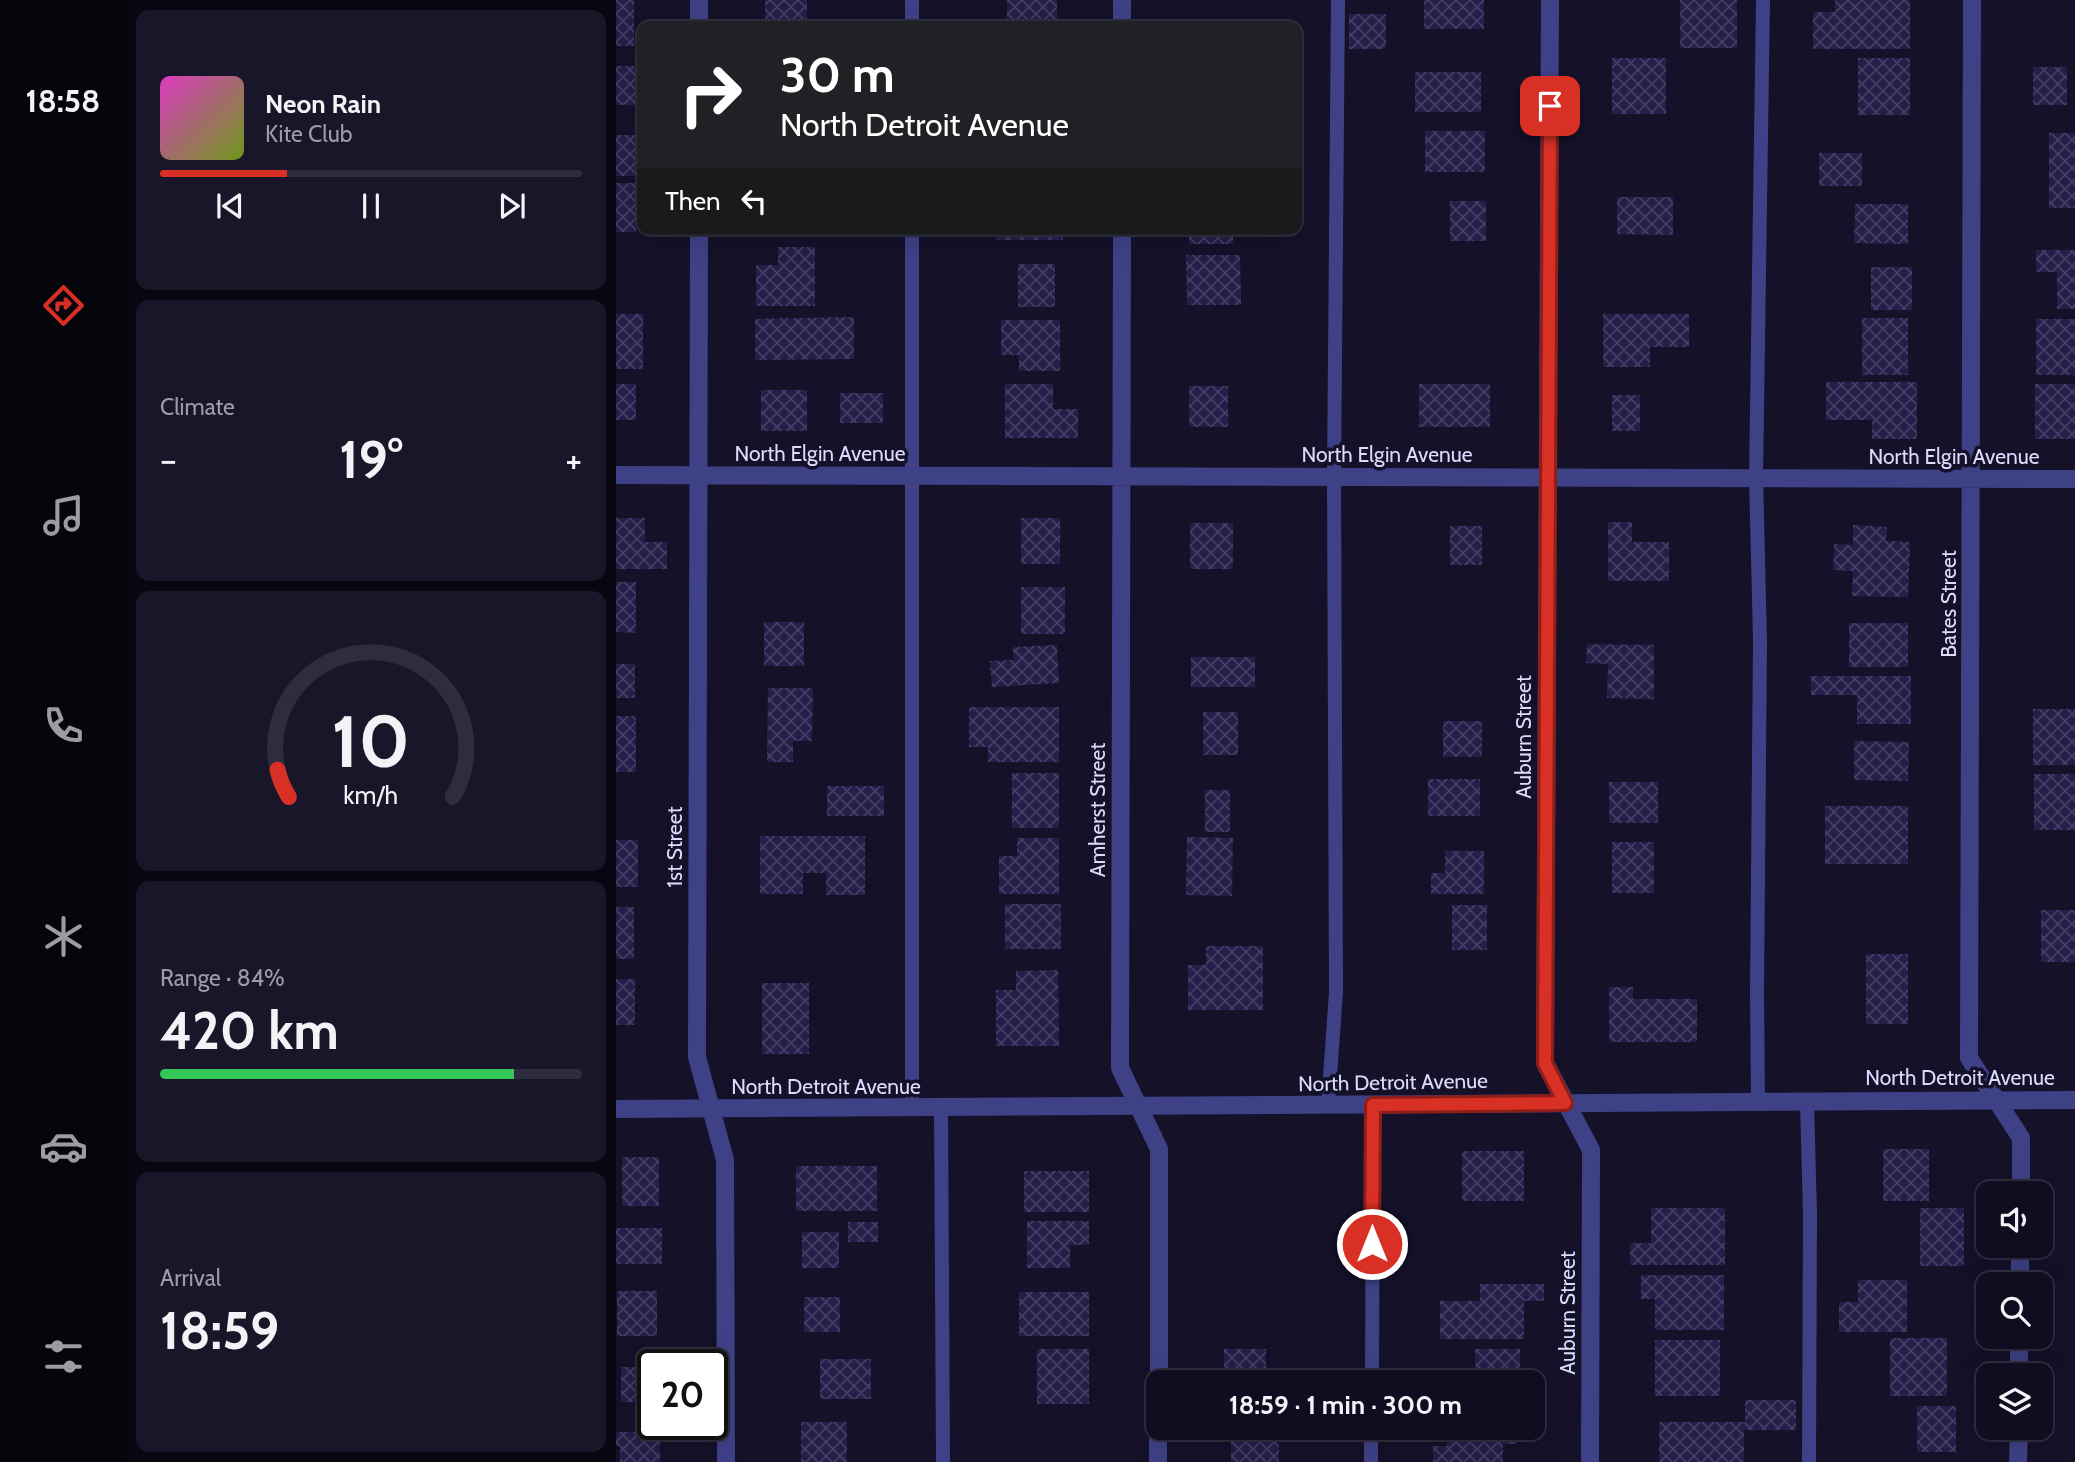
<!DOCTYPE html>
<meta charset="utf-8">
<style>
:root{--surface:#0f0d1f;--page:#181628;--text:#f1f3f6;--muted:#9b9ca4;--line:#2f2d3d;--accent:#d93025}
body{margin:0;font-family:Cabin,sans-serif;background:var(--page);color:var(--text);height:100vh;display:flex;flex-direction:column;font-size:26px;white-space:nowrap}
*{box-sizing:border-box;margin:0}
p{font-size:23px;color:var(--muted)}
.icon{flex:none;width:38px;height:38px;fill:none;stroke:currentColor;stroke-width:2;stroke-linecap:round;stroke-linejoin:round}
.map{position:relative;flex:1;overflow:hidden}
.details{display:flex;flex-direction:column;gap:10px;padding:10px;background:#080711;width:490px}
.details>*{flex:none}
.guide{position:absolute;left:21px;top:21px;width:665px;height:214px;border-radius:14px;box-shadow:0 7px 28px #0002,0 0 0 2px var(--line);background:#202124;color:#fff;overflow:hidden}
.controls{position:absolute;left:1360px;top:1181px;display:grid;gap:14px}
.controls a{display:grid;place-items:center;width:77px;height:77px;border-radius:14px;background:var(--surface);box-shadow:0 7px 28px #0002,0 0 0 2px var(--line);font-size:35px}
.speed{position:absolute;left:21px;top:1349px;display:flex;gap:14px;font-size:35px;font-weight:700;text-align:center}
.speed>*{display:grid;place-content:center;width:91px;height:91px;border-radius:50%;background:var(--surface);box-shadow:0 7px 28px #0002,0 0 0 2px var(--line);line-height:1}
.speed .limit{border:4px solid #111;border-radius:10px;background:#fff;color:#111}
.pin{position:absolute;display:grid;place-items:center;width:60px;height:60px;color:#fff;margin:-30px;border-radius:14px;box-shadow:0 4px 10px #0006}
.me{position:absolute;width:77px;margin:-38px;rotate:0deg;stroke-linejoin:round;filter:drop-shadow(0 0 5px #0008)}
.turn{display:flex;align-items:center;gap:24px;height:147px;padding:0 28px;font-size:32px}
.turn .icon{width:91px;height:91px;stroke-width:2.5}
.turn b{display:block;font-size:49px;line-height:60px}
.then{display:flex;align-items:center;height:66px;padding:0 28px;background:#0003;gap:14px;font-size:26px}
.big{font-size:52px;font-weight:800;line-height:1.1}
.details .widget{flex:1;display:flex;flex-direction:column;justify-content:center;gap:10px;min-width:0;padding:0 24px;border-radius:14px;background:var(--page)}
.details .dial{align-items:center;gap:0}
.dial svg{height:182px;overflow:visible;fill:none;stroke:var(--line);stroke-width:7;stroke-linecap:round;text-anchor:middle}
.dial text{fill:var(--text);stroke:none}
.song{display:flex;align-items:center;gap:21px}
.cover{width:84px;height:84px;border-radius:10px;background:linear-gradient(135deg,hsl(310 70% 55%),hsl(80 70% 35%))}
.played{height:7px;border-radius:4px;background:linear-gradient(90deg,var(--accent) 30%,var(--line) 30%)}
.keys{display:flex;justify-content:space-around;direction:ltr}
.heat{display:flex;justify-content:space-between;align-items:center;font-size:38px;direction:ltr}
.charge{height:10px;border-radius:5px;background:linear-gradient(90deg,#34c759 84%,var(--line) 0)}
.trip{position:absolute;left:530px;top:1370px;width:399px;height:70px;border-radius:14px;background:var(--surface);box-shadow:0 7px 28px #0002,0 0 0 2px var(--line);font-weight:800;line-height:70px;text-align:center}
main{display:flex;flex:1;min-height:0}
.menu{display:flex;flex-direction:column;width:126px;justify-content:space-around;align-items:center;background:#06050c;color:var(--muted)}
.menu .icon{width:49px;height:49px}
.menu .current{color:var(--accent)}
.menu b{font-size:32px;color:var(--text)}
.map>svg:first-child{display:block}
.building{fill:url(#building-cross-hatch)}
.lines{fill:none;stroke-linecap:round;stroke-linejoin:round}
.service{stroke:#3e4186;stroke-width:14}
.minor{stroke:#3e4186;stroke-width:18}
.tertiary{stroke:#3e4186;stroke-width:18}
.route-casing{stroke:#8d1f18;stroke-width:18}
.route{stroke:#d93025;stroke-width:12}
.labels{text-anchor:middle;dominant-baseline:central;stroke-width:7;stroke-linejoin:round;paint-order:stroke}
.street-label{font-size:21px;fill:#dcdbfe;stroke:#141129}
</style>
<main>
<nav class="menu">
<b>18:58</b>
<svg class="icon current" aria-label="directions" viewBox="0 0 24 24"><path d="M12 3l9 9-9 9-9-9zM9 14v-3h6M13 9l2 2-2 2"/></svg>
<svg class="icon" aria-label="music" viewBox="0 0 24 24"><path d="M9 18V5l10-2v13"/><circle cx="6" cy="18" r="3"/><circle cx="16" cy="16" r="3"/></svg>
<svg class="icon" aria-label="phone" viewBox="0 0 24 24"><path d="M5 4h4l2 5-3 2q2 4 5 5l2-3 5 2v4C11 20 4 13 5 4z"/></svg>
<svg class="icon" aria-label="climate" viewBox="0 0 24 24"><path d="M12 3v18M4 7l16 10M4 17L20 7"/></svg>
<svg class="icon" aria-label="car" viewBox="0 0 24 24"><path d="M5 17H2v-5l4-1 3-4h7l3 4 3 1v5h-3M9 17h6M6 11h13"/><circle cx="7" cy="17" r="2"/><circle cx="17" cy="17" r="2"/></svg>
<svg class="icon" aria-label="filters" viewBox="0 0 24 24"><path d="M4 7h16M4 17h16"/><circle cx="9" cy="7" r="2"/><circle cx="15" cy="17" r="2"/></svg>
</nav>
<section class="details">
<div class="widget">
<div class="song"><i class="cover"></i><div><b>Neon Rain</b><p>Kite Club</p></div></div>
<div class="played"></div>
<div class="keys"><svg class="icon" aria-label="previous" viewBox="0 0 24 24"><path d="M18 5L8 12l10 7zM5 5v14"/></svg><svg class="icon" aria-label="pause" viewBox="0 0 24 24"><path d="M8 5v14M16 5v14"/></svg><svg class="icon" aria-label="next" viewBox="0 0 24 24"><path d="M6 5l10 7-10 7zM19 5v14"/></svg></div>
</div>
<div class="widget"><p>Climate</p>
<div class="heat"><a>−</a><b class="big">19°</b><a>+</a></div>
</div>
<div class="widget dial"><svg viewBox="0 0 100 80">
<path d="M14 69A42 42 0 1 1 86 69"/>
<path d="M14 69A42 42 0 0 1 9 57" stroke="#d93025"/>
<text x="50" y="56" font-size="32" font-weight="700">10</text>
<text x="50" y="72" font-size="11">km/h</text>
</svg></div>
<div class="widget"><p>Range · 84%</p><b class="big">420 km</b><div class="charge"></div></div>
<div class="widget"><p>Arrival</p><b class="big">18:59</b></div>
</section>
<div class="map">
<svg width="1459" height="1462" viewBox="0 0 1459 1462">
<defs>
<pattern id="building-cross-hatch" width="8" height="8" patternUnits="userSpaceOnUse" patternTransform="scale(1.75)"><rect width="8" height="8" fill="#241e49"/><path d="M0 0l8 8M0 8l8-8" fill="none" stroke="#433e64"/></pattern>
</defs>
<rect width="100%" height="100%" fill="#141129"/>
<path class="building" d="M0,0h18v46h-18z
M149,0h42v26h-42z
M391,0h50v26h-50z
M808,0h60v29h-60z
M1064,0h57v48h-57z
M1219,0h75v49h-97v-37h22z
M733,14h37v35h-37z
M996,58h54v56h-54z
M1242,58h52v57h-52z
M0,66h22v39h-22z
M1417,67h34v38h-34z
M799,72h66v40h-66z
M24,118h2v58h-26v-41h24z
M809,131h60v41h-60z
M1433,133h26v75h-26z
M1203,153h43v33h-43z
M0,183h20v49h-20z
M1001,197h56v38l-56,-1z
M834,201h36v40h-36z
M1239,204h53v40l-54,-1z
M380,229h67v11h-67z
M573,229h44v15h-44z
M162,247h37v59h-59v-41h22z
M1420,250h39v59h-18v-37h-21z
M570,255h54l1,50h-54z
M402,264h37v43h-37z
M1255,267h41v43h-41z
M0,314h27v55h-27z
M987,314h86v33h-39v20h-47z
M238,317v42l-99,1v-41z
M1246,318h46v57h-46z
M1420,319h39v56h-39z
M385,320h59v51h-41v-16h-18z
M1210,382h91v57h-45v-19h-46z
M0,384h20v36h-20z
M389,384h48v25h25v29h-73z
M803,384h71v43h-71z
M1419,384h40v55h-40z
M573,386h39v41h-39z
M145,390h46v41h-46z
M224,393h43v30h-43z
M996,395h28v36h-28z
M0,518h29v24h22v27h-51z
M405,518h39v46h-39z
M992,522h24v20h37v39h-61z
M574,523h43v46h-43z
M1237,525l34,2 -1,14 24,1 -2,55 -56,-1 1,-25 -20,-1 1,-26 19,1z
M834,526h32v39h-32z
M0,582h20v51l-20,-1z
M405,587h44v47h-44z
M148,622h40v44h-40z
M1233,623h59v44h-59z
M971,644l67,1v54l-47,-1 1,-34 -22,-1z
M441,645l2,38 -67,4 -2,-26 24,-1 -1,-13z
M575,657h64v30h-64z
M0,664h19v34h-19z
M1195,676h100v48h-54v-29h-46z
M152,688h45l-1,53h-19v21h-26z
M353,707h90v55h-71v-15h-19z
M1417,709h42v56h-42z
M587,712h35v43h-35z
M0,716h20v56h-20z
M827,721h39v36h-39z
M1238,741l55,1 -1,39 -54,-1z
M396,773h47v55h-47z
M1418,774h41v56h-41z
M812,779h52v37h-52z
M993,782h49v41h-49z
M211,786h57v30h-57z
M589,790h25v42h-25z
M1209,806h83v58h-83z
M144,836h105v59h-39v-22h-23v21h-43z
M571,837l46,1 -1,58 -46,-1z
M401,838h42v56h-60v-38h18z
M0,840h22v47h-22z
M996,842h42v51h-42z
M829,851h39v43h-53v-21h14z
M389,904h56v45h-56z
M836,905h35v45h-35z
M0,907h18v52h-18z
M1425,910h34v52h-34z
M590,946h57v64h-75v-45h18z
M1250,954h42v70h-42z
M442,970l1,76h-63v-56h20v-19z
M0,979h19v46h-19z
M146,983h47v71h-47z
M993,987h24v12h64v43h-88z
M1267,1149h46v52h-46z
M846,1151h62v50h-62z
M6,1157h37v49h-37z
M180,1166h81v45h-81z
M408,1171h65v41h-65z
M1035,1208h74v57h-95v-22h21z
M1304,1208h44v58h-44z
M411,1221h62v24h-19v23h-43z
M232,1222h30v20h-30z
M0,1228h46v36h-46z
M186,1232h37v36h-37z
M1025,1275h83v55h-69v-31h-14z
M1242,1280h49v52h-68v-30h19z
M864,1284h64v17h-20v38h-84v-38h40z
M1,1291h40v45h-40z
M403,1292h70v44h-70z
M188,1297h36v35h-36z
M1274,1338h57v58h-57z
M1039,1340h65v56h-65z
M421,1349h52v55h-52z
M608,1349h42v20h20v13h-62z
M859,1349h45v33h-44z
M204,1359h51v40h-51z
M5,1367h32v35h-32z
M1129,1400h51v30h-52v32h-85v-40h86z
M1301,1406h39v46h-39z
M185,1422h46v40h-46z
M615,1428h48v34h-48z
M831,1428h70v16h-14v18h-70v-16h14z
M0,1432h44v30h-40v-16h-4z"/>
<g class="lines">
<path class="service" d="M296,0v26
M296,229v879
M1142,1101l-1,-109 3,-351 -4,-163 7,-478
M1191,1101l3,113 -1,248
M712,1105l8,-113 -2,-515 4,-477
M325,1108l2,354
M756,1382l1,-277
M755,1462v-34"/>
<path class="minor" d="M934,0l-5,1063 46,87 -1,312
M1356,0l-3,1058 52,80v56
M83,26v-26
M506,26v-26
M83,229l-2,828 28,103 1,302
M506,229l-2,839 39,81v233
M0,475l1459,4
M1404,1284v-38
M1403,1376v-39
M542,1462v-65
M1402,1462l1,-34"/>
<path class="tertiary" d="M0,1109l1459,-9"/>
</g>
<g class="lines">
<defs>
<path id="route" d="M756,1244l1,-139 192,-2 -20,-40 5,-957"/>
</defs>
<use href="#route" class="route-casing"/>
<use href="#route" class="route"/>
</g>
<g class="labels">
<g class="street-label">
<text x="204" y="453">North Elgin Avenue</text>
<text x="771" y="454">North Elgin Avenue</text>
<text x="1338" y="456">North Elgin Avenue</text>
<text transform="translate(1332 604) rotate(-90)">Bates Street</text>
<text transform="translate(907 737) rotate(-90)">Auburn Street</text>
<text transform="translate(481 810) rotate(-90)">Amherst Street</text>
<text transform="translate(58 847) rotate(-90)">1st Street</text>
<text x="1344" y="1077">North Detroit Avenue</text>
<text transform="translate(777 1082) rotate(-1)">North Detroit Avenue</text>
<text x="210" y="1086">North Detroit Avenue</text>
<text transform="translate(951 1313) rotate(-90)">Auburn Street</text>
</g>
</g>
</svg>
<div class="controls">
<a><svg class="icon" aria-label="sound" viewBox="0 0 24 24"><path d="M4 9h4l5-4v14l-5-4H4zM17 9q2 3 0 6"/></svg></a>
<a><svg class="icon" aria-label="search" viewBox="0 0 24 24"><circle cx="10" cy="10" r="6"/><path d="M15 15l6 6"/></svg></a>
<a><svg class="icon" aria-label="layers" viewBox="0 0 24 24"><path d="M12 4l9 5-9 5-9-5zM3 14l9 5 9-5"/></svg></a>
</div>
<div class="speed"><div class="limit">20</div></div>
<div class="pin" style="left:934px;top:106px;background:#d93025"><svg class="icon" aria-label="arrive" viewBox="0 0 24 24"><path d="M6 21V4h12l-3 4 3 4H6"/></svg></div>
<svg class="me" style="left:756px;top:1244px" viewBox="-20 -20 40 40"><circle r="17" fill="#d93025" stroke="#fff" stroke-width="3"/><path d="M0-11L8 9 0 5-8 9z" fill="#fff"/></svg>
<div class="trip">18:59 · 1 min · 300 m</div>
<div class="guide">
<div class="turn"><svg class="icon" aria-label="right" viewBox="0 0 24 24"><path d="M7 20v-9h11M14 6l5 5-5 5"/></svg><div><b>30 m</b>North Detroit Avenue</div></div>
<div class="then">Then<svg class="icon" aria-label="left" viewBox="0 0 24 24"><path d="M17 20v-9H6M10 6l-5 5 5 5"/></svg></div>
</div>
</div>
</main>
